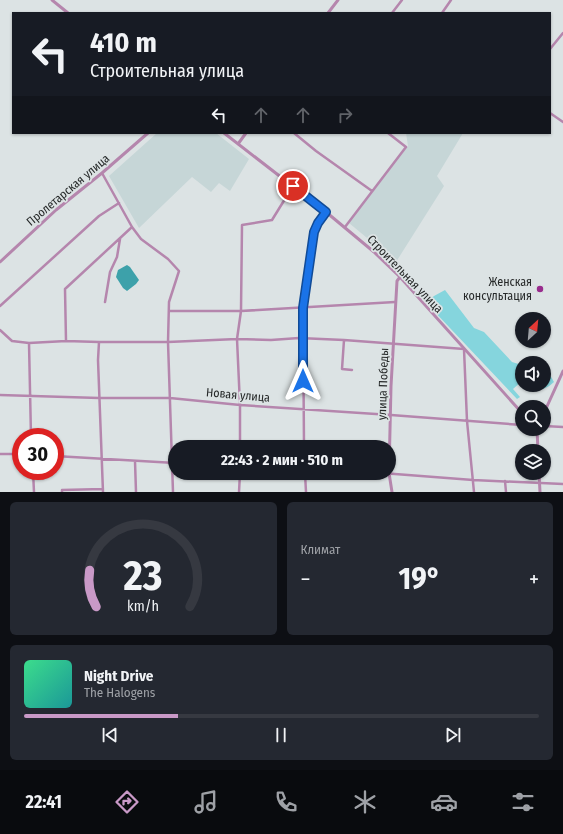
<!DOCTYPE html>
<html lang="ru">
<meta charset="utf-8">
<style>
:root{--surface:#171b24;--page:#242831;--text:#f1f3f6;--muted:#9ea1a6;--line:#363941;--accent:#c999c7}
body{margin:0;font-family:"Fira Sans Condensed",sans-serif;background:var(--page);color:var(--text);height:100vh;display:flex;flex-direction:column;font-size:15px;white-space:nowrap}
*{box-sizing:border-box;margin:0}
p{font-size:13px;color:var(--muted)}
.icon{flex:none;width:22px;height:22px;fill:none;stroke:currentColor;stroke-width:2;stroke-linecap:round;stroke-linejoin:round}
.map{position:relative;height:492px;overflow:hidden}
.side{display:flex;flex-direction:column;gap:10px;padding:10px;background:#0d0f14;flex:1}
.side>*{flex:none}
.hud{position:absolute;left:12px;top:12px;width:539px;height:122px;border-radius:0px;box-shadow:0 1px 3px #0004;background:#171b24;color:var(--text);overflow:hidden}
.needle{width:26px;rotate:26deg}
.buttons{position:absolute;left:515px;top:312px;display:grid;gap:8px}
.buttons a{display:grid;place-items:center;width:36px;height:36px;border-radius:50%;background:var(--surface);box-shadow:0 1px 3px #0004;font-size:20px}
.speed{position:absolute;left:12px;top:428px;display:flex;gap:8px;font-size:20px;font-weight:700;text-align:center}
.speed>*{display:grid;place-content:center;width:52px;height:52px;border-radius:50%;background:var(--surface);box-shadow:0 1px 3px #0004;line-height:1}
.speed .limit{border:6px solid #d22;background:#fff;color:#111}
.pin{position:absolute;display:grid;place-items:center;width:34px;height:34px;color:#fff;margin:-17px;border:2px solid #fff;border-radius:50%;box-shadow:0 1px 4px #0007}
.me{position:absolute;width:44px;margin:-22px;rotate:0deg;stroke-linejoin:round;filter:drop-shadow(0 0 3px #0008)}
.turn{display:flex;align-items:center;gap:14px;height:84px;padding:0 12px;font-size:18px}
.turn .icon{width:52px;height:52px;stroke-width:2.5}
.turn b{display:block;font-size:28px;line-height:34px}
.lanes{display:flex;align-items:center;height:38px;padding:0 12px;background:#0003;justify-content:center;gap:20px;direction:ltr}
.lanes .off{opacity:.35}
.big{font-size:30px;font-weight:700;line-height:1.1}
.side .card{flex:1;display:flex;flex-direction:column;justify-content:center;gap:6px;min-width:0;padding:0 14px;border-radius:6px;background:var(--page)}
.side .dial{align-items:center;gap:0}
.dial svg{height:104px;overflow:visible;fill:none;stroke:var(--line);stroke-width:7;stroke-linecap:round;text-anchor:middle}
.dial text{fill:var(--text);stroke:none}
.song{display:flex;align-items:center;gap:12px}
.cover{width:48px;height:48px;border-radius:6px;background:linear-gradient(135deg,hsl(150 70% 55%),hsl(180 70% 35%))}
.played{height:4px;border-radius:2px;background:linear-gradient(90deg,var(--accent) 30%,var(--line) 30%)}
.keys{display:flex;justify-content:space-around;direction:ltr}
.heat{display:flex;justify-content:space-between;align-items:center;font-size:22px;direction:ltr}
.side .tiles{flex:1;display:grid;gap:10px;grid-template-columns:1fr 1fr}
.card:last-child{grid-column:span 2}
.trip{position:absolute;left:168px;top:440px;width:228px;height:40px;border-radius:20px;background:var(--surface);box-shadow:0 1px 3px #0004;font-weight:700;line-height:40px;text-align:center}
.tabs{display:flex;height:64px;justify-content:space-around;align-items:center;background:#090b0e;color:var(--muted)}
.tabs .icon{width:28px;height:28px}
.tabs .current{color:var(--accent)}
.tabs b{font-size:18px;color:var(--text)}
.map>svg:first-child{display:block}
.built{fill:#c6d6d7}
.green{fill:#85d5dd}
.water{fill:#3da1aa}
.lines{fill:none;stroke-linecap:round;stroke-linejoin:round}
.minor{stroke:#b586ad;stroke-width:2.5}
.tertiary{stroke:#b586ad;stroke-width:3}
.route-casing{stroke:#114b97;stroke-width:10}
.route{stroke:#1a73e8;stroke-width:7}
.poi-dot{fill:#982c8d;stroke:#dce3e4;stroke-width:1.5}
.labels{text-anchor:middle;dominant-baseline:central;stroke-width:3.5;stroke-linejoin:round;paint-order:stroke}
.street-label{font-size:12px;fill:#262929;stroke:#dce3e4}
.poi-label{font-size:12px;fill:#262929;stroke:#dce3e4;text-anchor:end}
</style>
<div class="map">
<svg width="563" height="492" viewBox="0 0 563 492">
<rect width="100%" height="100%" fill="#dce3e4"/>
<path class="built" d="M157,133h59l33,26 -19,32 -11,-8 -8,9 -19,-15 -53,51 -30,-52z
M406,133h57l-26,43 7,10 -48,76 -47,-39 59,-77z"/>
<path class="green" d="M445,290l29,38 10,4 28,30 10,3v16l-9,8 7,8 -3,2 -85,-90 -5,-7 7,-6z
M544,372l6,3 4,7c-7,7 -13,8 -22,8l-5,-5h17z"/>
<path class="water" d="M127,265l3,2 9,13 -3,4 -9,7 -4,-3 -7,-11 2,-7z"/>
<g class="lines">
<path class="minor" d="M392,13l10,-13
M442,13l9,-13
M550,49l13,-16
M550,113l13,9
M294,133l22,18 56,40
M102,173l30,54 9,12 27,20 11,12 -10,31 -1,40 5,150
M345,227l61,-80 -18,-14
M105,302l5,-30 7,-15 3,-18
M0,306l99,-90 20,-13
M169,311h72l154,-9
M0,330l12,11 17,2 37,-2 33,1h69l69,-3 34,1 28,-2 45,2 120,9 3,72 7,71
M344,340l-2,29 10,1
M66,341l-1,-52 67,-62
M99,342l-1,18 5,132
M29,343l2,94
M0,395l99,3h71l70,7 151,10 131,10
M544,426l19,1
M240,447v-42l-3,-66 4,-28 1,-86 30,-5 21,-34
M304,447l-1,-139 11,-76 4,-9 8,-11
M0,454h21
M55,456l120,7
M135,461l1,31
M33,471l1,21
M305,473l1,19
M382,473l91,7 90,4
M505,481l1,11
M62,492v-2l41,-1
M239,492l1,-19"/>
<path class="tertiary" d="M52,0l16,13
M328,13l10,-13
M224,133l102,79 48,40 26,25 122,136
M238,144l8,-11
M0,262l56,-52 46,-37 46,-40
M544,413l19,-42
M537,429l1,22
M539,473l1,19
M392,492l-3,-19 2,-87 6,-105 3,-4"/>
</g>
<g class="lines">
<defs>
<path id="route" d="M293,186l33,26 -8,11 -4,9 -11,76v73"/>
</defs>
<use href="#route" class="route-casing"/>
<use href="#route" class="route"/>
</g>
<circle class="poi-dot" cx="540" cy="289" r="4"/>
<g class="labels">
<g class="street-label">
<text transform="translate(68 190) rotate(-40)">Пролетарская улица</text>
<text transform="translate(405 274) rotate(46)">Строительная улица</text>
<text transform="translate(383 384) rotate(-88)">улица Победы</text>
<text transform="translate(238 395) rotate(5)">Новая улица</text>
</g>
<g class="poi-label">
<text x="532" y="282">Женская<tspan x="532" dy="14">консультация</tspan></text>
</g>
</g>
</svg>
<div class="buttons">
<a><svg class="needle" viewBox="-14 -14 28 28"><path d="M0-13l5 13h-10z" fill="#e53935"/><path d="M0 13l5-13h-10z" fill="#9ea1a6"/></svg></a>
<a><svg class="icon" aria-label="sound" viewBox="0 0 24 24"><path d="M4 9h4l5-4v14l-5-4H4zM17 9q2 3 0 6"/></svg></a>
<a><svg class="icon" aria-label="search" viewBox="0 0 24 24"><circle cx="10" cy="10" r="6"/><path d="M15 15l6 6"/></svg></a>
<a><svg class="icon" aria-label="layers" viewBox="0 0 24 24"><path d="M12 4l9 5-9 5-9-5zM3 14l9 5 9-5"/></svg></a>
</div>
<div class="speed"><div class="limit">30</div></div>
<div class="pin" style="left:293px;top:186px;background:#d93025"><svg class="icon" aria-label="arrive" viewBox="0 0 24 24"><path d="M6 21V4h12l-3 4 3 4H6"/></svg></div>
<svg class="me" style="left:303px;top:381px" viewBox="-20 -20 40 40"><path d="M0-17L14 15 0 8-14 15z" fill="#1a73e8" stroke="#fff" stroke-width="4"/></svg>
<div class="trip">22:43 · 2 мин · 510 m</div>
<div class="hud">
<div class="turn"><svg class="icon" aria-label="left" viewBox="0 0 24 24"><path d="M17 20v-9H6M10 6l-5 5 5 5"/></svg><div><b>410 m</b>Строительная улица</div></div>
<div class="lanes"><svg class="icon" aria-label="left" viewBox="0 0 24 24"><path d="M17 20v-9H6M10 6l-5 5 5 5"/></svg><svg class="icon off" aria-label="ahead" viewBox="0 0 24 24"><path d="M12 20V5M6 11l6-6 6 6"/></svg><svg class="icon off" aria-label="ahead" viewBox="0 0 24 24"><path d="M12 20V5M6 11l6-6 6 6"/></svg><svg class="icon off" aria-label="right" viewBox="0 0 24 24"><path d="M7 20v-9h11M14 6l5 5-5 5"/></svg></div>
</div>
</div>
<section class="side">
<div class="tiles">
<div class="card dial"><svg viewBox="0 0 100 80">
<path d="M14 69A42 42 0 1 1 86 69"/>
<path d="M14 69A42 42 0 0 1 9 41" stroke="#c999c7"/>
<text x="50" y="56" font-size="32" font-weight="700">23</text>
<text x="50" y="72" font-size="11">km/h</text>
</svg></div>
<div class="card"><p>Климат</p>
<div class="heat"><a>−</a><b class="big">19°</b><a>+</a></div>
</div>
<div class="card">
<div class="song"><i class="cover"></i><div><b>Night Drive</b><p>The Halogens</p></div></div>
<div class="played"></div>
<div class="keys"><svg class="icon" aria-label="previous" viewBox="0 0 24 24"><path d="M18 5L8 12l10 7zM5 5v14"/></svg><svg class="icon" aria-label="pause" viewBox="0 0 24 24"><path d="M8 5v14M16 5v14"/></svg><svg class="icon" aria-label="next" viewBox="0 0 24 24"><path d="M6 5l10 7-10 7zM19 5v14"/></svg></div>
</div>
</div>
</section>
<nav class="tabs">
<b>22:41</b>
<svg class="icon current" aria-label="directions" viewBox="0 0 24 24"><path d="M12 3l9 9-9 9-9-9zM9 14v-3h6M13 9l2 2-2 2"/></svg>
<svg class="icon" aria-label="music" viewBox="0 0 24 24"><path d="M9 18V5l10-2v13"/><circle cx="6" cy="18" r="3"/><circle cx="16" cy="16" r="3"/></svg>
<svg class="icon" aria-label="phone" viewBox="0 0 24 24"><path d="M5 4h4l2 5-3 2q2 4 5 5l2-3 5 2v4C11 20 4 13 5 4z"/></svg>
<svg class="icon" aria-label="climate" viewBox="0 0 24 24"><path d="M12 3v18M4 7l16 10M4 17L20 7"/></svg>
<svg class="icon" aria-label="car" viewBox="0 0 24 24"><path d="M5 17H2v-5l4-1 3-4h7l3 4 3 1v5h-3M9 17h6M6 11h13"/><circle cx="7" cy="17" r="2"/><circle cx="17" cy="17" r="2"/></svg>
<svg class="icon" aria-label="filters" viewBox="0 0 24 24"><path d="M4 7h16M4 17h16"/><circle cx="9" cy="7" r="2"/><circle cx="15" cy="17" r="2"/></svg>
</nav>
